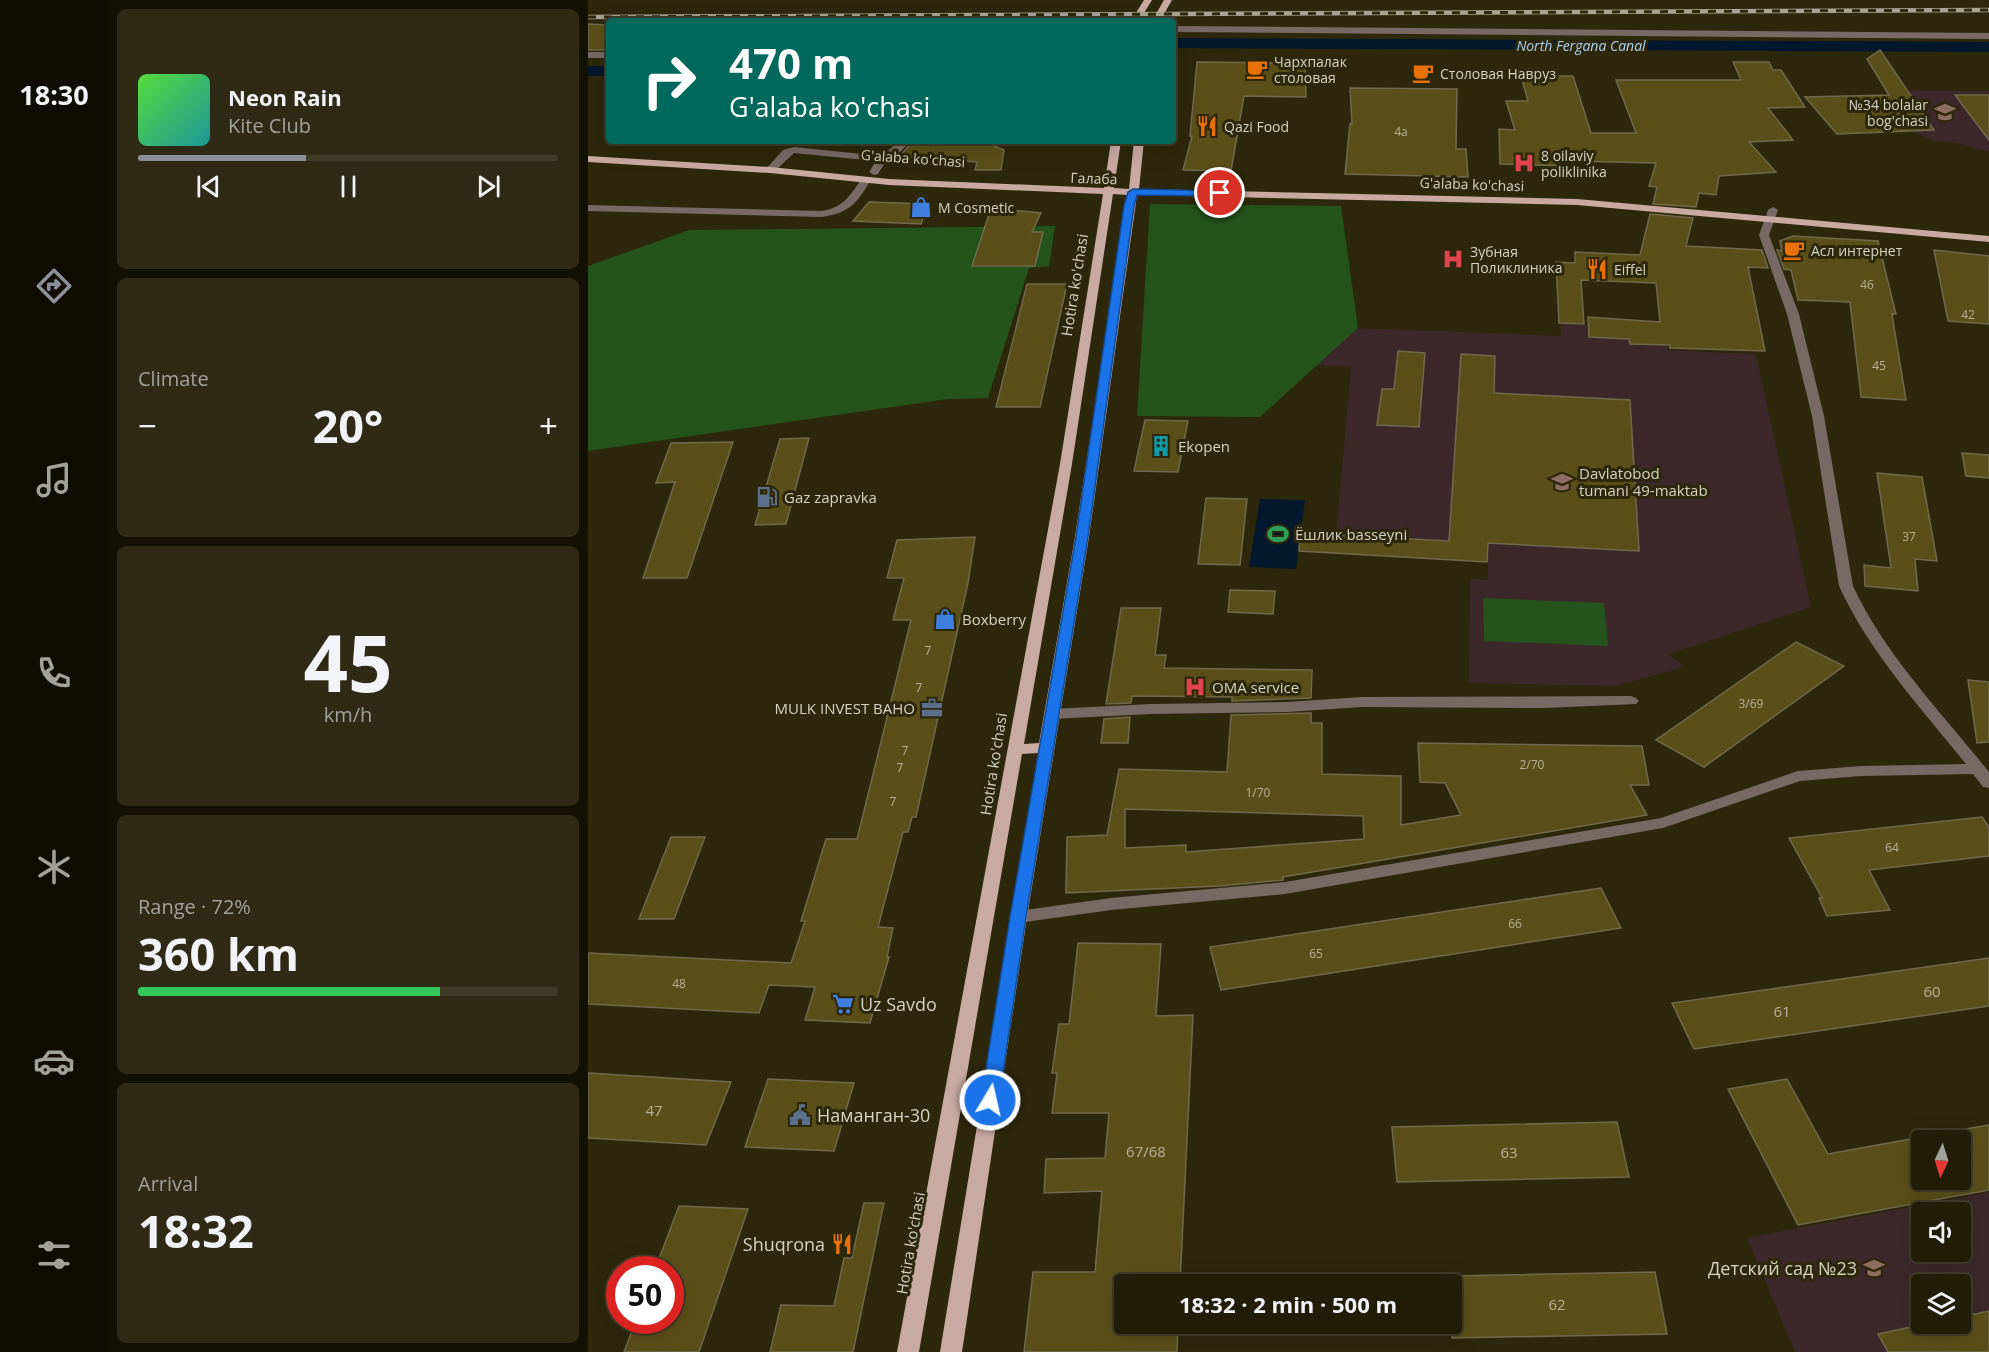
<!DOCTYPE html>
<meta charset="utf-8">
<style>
:root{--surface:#221d08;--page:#2e2a16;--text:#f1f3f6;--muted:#a2a29c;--line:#3f3b29;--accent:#8c9099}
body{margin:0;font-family:"Open Sans",sans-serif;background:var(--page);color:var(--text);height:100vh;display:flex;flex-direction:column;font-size:22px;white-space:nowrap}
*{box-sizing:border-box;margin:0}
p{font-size:20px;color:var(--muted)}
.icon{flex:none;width:33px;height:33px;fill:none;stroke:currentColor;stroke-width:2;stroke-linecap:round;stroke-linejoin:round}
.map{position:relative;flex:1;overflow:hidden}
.drawer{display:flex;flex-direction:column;gap:9px;padding:9px;background:#131004;width:480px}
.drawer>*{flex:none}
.top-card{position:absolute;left:18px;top:18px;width:570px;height:126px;border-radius:6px;box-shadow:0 6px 24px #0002,0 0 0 2px var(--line);background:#00695c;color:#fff;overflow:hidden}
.needle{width:39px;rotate:184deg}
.tools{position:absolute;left:1323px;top:1130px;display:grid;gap:12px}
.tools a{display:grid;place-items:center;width:60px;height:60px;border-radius:6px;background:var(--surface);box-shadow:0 6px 24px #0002,0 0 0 2px var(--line);font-size:30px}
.speed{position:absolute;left:18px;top:1256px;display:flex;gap:12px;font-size:30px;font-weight:700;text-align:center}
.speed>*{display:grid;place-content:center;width:78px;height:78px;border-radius:50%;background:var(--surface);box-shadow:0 6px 24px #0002,0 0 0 2px var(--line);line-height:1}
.speed .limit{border:9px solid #d22;background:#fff;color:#111}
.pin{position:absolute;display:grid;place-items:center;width:51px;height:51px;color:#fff;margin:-26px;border:3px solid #fff;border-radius:50%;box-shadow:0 2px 6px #0007}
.me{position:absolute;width:66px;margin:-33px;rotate:9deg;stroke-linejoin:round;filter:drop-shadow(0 0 4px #0008)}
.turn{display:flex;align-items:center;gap:21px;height:126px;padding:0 24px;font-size:27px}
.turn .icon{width:78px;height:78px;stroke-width:2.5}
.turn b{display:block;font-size:42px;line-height:51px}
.big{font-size:45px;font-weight:700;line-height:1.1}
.drawer .tile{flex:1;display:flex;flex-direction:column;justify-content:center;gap:9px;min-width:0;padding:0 21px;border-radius:9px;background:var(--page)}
.drawer .dial{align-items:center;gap:0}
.dial b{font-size:78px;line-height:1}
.song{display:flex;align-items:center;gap:18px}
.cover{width:72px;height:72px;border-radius:9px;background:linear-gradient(135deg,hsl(110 70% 55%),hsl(180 70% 35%))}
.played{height:6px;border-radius:3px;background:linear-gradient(90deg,var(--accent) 40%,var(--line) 40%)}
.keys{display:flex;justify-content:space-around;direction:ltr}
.heat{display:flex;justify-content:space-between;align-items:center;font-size:33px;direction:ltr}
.charge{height:9px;border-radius:4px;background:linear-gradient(90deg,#34c759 72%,var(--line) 0)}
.trip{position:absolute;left:526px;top:1274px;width:348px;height:60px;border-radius:6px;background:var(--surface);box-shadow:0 6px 24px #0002,0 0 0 2px var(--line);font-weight:700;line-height:60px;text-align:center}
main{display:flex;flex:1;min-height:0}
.tabs{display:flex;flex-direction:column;width:108px;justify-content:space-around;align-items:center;background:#0e0c03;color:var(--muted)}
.tabs .icon{width:42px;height:42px}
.tabs .active{color:var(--accent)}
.tabs b{font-size:27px;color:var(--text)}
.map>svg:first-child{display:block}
.education{fill:#3c282a;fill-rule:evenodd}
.green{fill:#24531b}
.water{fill:#03182c}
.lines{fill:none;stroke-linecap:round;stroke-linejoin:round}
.canal{fill:#03182c;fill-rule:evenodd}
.building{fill:#5b4f19;stroke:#70694c;stroke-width:1.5;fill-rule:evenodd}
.minor{fill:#786965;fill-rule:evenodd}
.major{fill:#c9aaa3;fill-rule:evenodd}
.rail-casing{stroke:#a8a490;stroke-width:4.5}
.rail{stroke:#2d270b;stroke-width:3;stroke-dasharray:8;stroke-linecap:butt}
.route{fill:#1a73e8;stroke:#114b97;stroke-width:1.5}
.labels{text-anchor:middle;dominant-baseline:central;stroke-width:6;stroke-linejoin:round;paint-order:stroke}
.number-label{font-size:12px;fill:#b7b198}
.far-water-label{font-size:14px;font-style:italic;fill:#adcff2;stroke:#2d270b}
.far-poi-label{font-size:14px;fill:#d6d2c2;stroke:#2d270b;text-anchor:start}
.far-street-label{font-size:14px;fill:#d6d2c2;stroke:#2d270b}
.street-label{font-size:15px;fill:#d6d2c2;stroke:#2d270b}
.poi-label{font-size:15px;fill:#d6d2c2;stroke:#2d270b;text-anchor:start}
.near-number-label{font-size:15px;fill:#b7b198}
.near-poi-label{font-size:18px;fill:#d6d2c2;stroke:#2d270b;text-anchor:start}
</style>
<main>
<nav class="tabs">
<b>18:30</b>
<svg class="icon active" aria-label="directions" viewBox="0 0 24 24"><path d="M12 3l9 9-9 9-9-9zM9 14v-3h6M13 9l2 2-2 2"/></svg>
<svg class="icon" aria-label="music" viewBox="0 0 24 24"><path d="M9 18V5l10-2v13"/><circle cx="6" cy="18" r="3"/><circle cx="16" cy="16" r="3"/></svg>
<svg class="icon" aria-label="phone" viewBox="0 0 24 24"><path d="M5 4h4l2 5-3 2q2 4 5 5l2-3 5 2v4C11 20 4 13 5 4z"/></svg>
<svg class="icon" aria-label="climate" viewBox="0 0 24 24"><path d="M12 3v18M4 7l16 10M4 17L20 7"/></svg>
<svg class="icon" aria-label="car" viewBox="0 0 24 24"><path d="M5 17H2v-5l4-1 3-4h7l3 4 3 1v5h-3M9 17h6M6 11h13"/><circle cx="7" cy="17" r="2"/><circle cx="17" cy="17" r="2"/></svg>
<svg class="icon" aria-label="filters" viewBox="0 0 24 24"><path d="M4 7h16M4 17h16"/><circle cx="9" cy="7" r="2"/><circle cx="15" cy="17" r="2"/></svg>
</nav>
<section class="drawer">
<div class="tile">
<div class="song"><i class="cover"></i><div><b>Neon Rain</b><p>Kite Club</p></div></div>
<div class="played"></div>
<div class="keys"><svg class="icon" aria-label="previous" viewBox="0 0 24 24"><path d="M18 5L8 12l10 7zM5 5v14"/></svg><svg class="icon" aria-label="pause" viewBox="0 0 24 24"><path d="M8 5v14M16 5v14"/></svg><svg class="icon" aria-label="next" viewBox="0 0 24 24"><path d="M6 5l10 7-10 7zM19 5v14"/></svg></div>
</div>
<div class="tile"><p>Climate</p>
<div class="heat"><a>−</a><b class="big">20°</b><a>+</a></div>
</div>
<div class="tile dial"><b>45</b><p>km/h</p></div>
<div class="tile"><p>Range · 72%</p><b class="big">360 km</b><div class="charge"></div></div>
<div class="tile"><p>Arrival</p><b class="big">18:32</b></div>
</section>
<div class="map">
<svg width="1401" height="1352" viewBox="0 0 1401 1352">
<rect width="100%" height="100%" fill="#2d270b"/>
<path class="education" d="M1296,90l105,1v61l-28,-8 -30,-4 -15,-7z
M973,324l103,6 4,20 88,4 55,253 -142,47 15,13 -68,19 -147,-3 1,-104 18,1v-37l-152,-8 15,-168 -34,-2 41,-37 203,8z
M1401,1192v160h-194l-48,-114zM1334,1212h38v39h-38zM1334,1284h38v39h-38z"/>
<path class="green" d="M562,204l191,2 17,122 -98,89 -123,-1z
M467,226l-6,40 -20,2 -41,130 -40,1 -360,52v-185l101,-36z
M895,598l121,5 4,43 -124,-5z"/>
<path class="water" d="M672,499l45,1 -9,69 -47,-2z"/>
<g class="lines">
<path class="canal" d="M585,38l816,4v10l-816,-4z
M0,66h21v10h-21z"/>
</g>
<path class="building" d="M0,24l21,1v25h-21z
M1292,50l54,80 -97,4 -32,-37 84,-2 -22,-36z
M609,62l108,1 1,34 -62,-1 -13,75 -48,-1 9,-34h-2z
M1145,62h36l4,8h8l24,37 -37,1 25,32 -44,2 27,30 -57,4 -3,19 -17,-2 -3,14 -43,-3 4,-17 -8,-1 7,-23 -87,-2v5l-69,-2 -1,-35 16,1 -9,-29h22l-7,-25h52l18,57h45l-20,-53h125z
M762,88l107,1 -1,60h10l2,28 -123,-3 5,-50h2z
M1367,95h34v45z
M325,141h69l22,9 -3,20h-26l2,-8 -77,-6z
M281,202l60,2 -8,20 -68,-3z
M403,208l50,5 -9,19h11l-8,34h-63z
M1062,214l43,4 -7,28 76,4 6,18 -20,-1 17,84 -95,-3v-3l-40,-1 -1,-5 -40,-2 -1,-20 72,5 -4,-39 -75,-3 3,44 -25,-1 -3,-61 19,1v-11l65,3z
M1205,236l85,5 18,73h-4l14,86 -45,-3 -11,-95 -52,-2 -7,-30 -7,-1 -7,-19 5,1 -2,-10z
M1346,250l55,6v68l-41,-3z
M439,284h40l-27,123h-44z
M810,351l27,2 -6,74 -42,-2 5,-36h12z
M873,354l34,2 -1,37 136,7 9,151 -151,-8 -1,19 -188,-11 1,-18 149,8z
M557,420l43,1 -10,51 -44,-1z
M221,438l-23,86 -31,1 25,-86z
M145,442l-46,136h-44l32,-96 -19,1 15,-40z
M1374,453l27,2v23l-23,-2z
M1289,473l45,4 15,84 -22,-2 3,32 -53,-5 -1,-21 27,3z
M618,498l41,1 -7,66 -42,-1z
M387,537l-7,46 -52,234h-4l-4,15h-5l-25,95 15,1 -6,29h2l-19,66 -65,-3 10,-33 -46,-2 -10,28 -171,-9v-51l203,10 14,-42h-4l25,-82h31l5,-20 49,-199h-18l11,-42h-17l10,-38z
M642,590l45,1 -2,23 -45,-2z
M533,608h40l-6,47h11l-2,13 148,2 -1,28 -79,3v-4l-100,-1 -1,7 -25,1z
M1208,642l48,24 -140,101 -48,-27z
M1380,680l21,2v60l-12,1z
M723,713v10h11v51l79,2v49l60,-10 -16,-32 -25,-1 -2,-39 224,3 7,39h-19l17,30 -364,62v3l-63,6 -154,7 1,-56 40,-2 12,-66 108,3 4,-57zM537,809l238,7 1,23 -178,13v-7l-61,3z
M542,717l-2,26h-27l3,-24z
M1394,817l7,10v29l-120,14 21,40 -63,6 -8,-18h3l-33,-60z
M83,837h34l-31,82h-35z
M1013,888l20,40 -400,62 -11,-43z
M490,943l83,1 -5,72 37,-1 -13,269h-55v39h53l-1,29h-153l9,-80h62l7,-81 -58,2 2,-34 59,-1 4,-45h-57l5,-40h-5l7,-49h10z
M1401,958v48l-295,43 -22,-46z
M0,1073l143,9 -25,63 -118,-7z
M180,1079l86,4 -20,68 -89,-4z
M1199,1079l41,75 94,-17v42h38v-49l29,-5v65l-191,35 -70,-136z
M1029,1122l12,55 -232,5 -5,-55z
M276,1203h20l-31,149h-83l11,-47 53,1 10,-48h8z
M91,1206l69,3 -49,143h-75l12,-32h34v-51h-15z
M1067,1272l12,62 -215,4v-62z
M1401,1311v41h-101l-10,-18 51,-11h31v-6z"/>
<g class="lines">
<path class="minor" d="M585,26l816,7v6l-816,-7z
M0,52h21v6h-21z
M312,141h11l-15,15 -10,5 -8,13 -4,1 -5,-3 7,-11 -82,-8 -20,19 -9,-2 18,-20 11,-3 87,9z
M274,178l9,2c-15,24 -21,33 -50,37l-233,-6v-6l233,6c22,-3 29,-15 41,-33z
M1185,207l5,3 -9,25 30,79 25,102 29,170c32,69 89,127 136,186v16l-6,-1 -10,-13 -112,2 -61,5 -137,47 -378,66 -174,16 -93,13 -6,-2 -3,-4 3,-4 6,-2 93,-13 174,-16 376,-64 137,-47 63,-5 105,-2c-45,-56 -97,-112 -127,-178l-27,-170 -25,-102 -28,-79 9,-25z
M1043,696l5,2 3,3 -3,3 -91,4 -183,-1 -75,5 -136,2 -99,5 -8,-5 8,-5 99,-5 136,-2 75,-5z"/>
<path class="major" d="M556,0h8l-13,21h-8z
M576,0h8l-12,21h-8z
M523,141h10l-7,47 15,1 5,-48h10l-5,48 438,10 412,37v6l-412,-37 -440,-10 -48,342 -62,380 -65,435h-22l98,-599 -16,1 -103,598h-22l163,-888 43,-270 -214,-9 -119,-12 -182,-11v-6l182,11 119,12 215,9zM525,194l14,1 -52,342 -36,206 -15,1 48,-280z"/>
<defs>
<path id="rail" d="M0,17l1401,-7"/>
</defs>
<use href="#rail" class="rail-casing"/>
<use href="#rail" class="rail"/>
</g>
<path class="route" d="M545,189l87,2 4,2 -4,3 -83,-1 -3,11 -46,331 -62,380 -27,183 -3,5 -6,2 -6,-2 -3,-5 29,-183 66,-380 48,-331 4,-14z"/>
<defs>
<symbol id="cafe-bare" viewBox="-9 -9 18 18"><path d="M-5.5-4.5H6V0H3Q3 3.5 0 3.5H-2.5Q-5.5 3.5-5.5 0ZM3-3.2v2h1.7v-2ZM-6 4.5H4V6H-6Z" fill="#e8710a" stroke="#2d270b" stroke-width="2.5" paint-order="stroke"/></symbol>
<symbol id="school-bare" viewBox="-9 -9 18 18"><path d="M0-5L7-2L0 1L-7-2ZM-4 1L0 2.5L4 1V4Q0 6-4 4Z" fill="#8d6e63" stroke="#2d270b" stroke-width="2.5" paint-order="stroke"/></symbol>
<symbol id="restaurant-bare" viewBox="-9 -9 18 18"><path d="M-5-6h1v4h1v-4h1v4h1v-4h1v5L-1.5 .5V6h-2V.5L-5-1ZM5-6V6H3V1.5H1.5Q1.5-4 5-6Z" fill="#e8710a" stroke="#2d270b" stroke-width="2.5" paint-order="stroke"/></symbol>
<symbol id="hospital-bare" viewBox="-9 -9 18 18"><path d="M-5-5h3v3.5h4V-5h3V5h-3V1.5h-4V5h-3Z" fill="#e0444e" stroke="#2d270b" stroke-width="2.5" paint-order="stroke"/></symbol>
<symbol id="shop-bare" viewBox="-9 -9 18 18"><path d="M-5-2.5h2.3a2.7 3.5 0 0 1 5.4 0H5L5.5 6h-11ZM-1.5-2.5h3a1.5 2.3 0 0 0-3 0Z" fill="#3f7fe0" stroke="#2d270b" stroke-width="2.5" paint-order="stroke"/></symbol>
<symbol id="building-bare" viewBox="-9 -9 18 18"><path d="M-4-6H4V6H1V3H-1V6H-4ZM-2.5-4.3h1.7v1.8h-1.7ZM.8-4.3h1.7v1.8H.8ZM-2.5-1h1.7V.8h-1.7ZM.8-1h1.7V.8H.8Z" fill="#0f9aa8" stroke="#2d270b" stroke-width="2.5" paint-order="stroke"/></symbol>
<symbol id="fuel-bare" viewBox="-9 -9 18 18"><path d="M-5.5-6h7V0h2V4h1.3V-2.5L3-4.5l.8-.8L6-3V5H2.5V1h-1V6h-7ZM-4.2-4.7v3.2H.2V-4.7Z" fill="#5c6f8a" stroke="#2d270b" stroke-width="2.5" paint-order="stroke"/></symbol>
<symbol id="stadium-bare" viewBox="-9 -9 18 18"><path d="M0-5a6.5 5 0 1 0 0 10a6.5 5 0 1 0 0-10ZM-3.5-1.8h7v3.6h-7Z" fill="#2e9e5b" stroke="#2d270b" stroke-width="2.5" paint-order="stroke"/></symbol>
<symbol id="office-bare" viewBox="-9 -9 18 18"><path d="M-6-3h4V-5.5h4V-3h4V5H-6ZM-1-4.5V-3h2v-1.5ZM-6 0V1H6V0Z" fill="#5c6f8a" stroke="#2d270b" stroke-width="2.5" paint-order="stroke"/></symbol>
<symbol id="supermarket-bare" viewBox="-9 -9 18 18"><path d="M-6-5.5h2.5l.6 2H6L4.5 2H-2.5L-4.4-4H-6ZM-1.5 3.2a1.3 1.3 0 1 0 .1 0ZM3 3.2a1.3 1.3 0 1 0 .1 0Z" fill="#3f7fe0" stroke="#2d270b" stroke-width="2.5" paint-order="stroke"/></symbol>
<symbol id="civic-bare" viewBox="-9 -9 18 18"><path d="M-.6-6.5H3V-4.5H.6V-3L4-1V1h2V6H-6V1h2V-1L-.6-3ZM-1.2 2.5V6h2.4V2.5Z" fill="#5c6f8a" stroke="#2d270b" stroke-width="2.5" paint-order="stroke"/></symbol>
</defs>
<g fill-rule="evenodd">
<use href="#cafe-bare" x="654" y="54" width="30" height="30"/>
<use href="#cafe-bare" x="820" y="58" width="30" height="30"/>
<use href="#school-bare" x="1342" y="97" width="30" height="30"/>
<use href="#restaurant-bare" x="604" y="111" width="30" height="30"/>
<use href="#hospital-bare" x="921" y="148" width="30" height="30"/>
<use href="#shop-bare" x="318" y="192" width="30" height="30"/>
<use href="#cafe-bare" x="1191" y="235" width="30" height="30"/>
<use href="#hospital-bare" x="850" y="244" width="30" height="30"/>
<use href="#restaurant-bare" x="994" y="254" width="30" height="30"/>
<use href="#building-bare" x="558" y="431" width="30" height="30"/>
<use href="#school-bare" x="959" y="467" width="30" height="30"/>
<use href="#fuel-bare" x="164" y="482" width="30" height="30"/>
<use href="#stadium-bare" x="675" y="519" width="30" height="30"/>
<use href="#shop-bare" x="342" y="604" width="30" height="30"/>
<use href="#hospital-bare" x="592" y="672" width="30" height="30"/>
<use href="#office-bare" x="329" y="693" width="30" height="30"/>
<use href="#supermarket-bare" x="240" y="989" width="30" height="30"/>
<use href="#civic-bare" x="197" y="1100" width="30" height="30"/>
<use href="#restaurant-bare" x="239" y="1229" width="30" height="30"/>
<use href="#school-bare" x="1271" y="1253" width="30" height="30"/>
</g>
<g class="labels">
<g class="number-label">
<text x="813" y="131">4a</text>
<text x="1279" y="284">46</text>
<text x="1380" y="314">42</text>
<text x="1291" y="365">45</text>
<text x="1321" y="536">37</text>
<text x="340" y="650">7</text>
<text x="331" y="687">7</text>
<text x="1163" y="703">3/69</text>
<text x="317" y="750">7</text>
<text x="944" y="764">2/70</text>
<text x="312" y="767">7</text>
<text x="670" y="792">1/70</text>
<text x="305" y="801">7</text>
<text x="1304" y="847">64</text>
<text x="927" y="923">66</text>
<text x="728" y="953">65</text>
<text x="91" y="983">48</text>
</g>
<g class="far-water-label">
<text x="993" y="45">North Fergana Canal</text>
</g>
<g class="far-poi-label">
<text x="686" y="61">Чархпалак<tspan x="686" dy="16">столовая</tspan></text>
<text x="852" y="73">Столовая Навруз</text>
<text x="1340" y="104" text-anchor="end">№34 bolalar<tspan x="1340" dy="16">bog'chasi</tspan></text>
<text x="636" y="126">Qazi Food</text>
<text x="953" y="155">8 oilaviy<tspan x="953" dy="16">poliklinika</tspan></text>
<text x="350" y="207">M Cosmetic</text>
<text x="1223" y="250">Асл интернет</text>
<text x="882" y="251">Зубная<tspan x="882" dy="16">Поликлиника</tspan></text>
<text x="1026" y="269">Eiffel</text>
</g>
<g class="far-street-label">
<text transform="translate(325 158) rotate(4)">G'alaba ko'chasi</text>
<text transform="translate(506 178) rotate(2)">Галаба</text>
<text transform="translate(884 184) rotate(2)">G'alaba ko'chasi</text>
</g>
<g class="street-label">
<text transform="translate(486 285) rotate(-81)">Hotira ko'chasi</text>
<text transform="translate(405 764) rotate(-81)">Hotira ko'chasi</text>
<text transform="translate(322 1243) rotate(-80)">Hotira ko'chasi</text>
</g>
<g class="poi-label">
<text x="590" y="446">Ekopen</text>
<text x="991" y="473">Davlatobod<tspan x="991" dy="17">tumani 49-maktab</tspan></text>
<text x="196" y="497">Gaz zapravka</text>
<text x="707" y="534">Ёшлик basseyni</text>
<text x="374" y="619">Boxberry</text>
<text x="624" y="687">OMA service</text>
<text x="327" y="708" text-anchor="end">MULK INVEST BAHO</text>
</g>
<g class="near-number-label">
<text x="1344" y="991">60</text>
<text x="1194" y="1011">61</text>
<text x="66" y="1110">47</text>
<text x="558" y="1151">67/68</text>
<text x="921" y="1152">63</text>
<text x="969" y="1304">62</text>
</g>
<g class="near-poi-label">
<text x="272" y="1004">Uz Savdo</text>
<text x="229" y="1115">Наманган-30</text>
<text x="237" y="1244" text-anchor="end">Shuqrona</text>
<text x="1269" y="1268" text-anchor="end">Детский сад №23</text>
</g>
</g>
</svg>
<div class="tools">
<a><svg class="needle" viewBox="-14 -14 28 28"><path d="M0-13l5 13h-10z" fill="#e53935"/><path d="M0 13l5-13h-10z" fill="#a2a29c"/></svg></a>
<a><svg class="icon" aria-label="sound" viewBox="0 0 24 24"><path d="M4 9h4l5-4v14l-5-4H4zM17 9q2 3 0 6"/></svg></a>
<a><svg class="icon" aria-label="layers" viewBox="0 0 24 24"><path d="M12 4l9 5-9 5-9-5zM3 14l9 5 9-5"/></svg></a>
</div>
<div class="speed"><div class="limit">50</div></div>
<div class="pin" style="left:632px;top:193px;background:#d93025"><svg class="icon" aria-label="arrive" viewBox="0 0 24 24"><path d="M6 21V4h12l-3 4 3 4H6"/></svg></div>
<svg class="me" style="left:402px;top:1100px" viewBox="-20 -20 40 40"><circle r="17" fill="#1a73e8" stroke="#fff" stroke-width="3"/><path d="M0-11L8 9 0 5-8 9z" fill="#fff"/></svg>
<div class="trip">18:32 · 2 min · 500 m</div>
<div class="top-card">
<div class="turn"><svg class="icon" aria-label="right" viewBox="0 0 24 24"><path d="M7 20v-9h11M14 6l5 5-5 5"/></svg><div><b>470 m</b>G'alaba ko'chasi</div></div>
</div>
</div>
</main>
